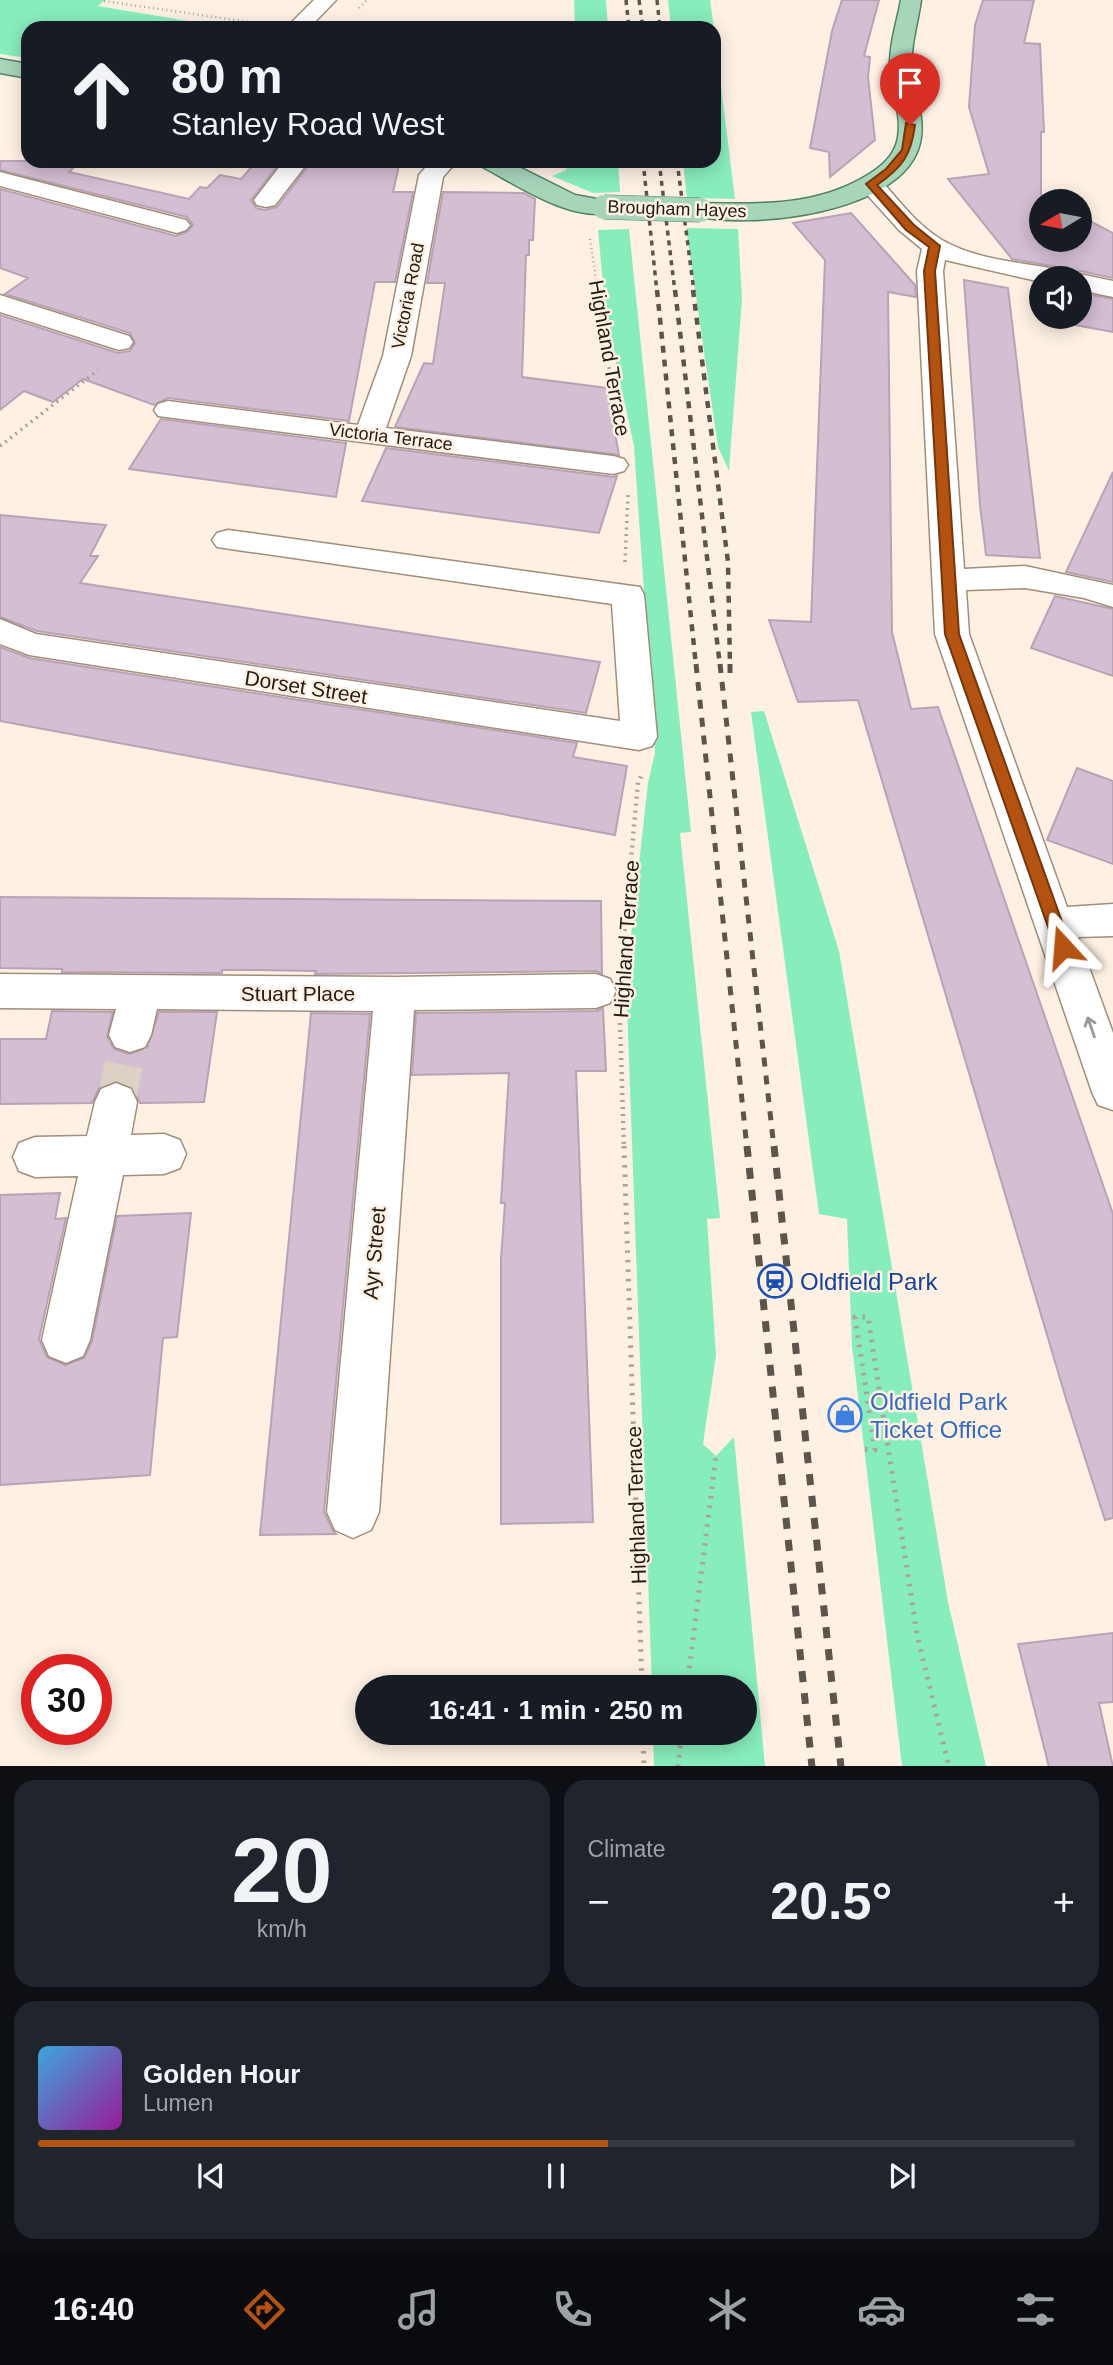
<!DOCTYPE html>
<meta charset="utf-8">
<style>
:root{--surface:#171b24;--page:#20242c;--text:#f1f3f6;--muted:#9ea1a6;--line:#363941;--accent:#b45311}
body{margin:0;font-family:Helvetica,sans-serif;background:var(--page);color:var(--text);height:100vh;display:flex;flex-direction:column;font-size:26px;white-space:nowrap}
*{box-sizing:border-box;margin:0}
p{font-size:23px;color:var(--muted)}
.icon{flex:none;width:38px;height:38px;fill:none;stroke:currentColor;stroke-width:2;stroke-linecap:round;stroke-linejoin:round}
.map{position:relative;height:1766px;overflow:hidden}
.panel{display:flex;flex-direction:column;gap:14px;padding:14px;background:#0d0f14;flex:1}
.panel>*{flex:none}
.top-card{position:absolute;left:21px;top:21px;width:700px;height:147px;border-radius:21px;box-shadow:0 4px 18px #0003;background:#171b24;color:var(--text);overflow:hidden}
.needle{width:46px;rotate:260deg}
.fabs{position:absolute;left:1029px;top:189px;display:grid;gap:14px}
.fabs a{display:grid;place-items:center;width:63px;height:63px;border-radius:50%;background:var(--surface);box-shadow:0 4px 18px #0003;font-size:35px}
.speed{position:absolute;left:21px;top:1654px;display:flex;gap:14px;font-size:35px;font-weight:700;text-align:center}
.speed>*{display:grid;place-content:center;width:91px;height:91px;border-radius:50%;background:var(--surface);box-shadow:0 4px 18px #0003;line-height:1}
.speed .limit{border:10px solid #d22;background:#fff;color:#111}
.pin{position:absolute;display:grid;place-items:center;width:60px;height:60px;color:#fff;margin:-72px -30px;border-radius:50% 50% 50% 0;rotate:-45deg;box-shadow:0 0 7px #0007}
.pin .icon{rotate:45deg}
.me{position:absolute;width:77px;margin:-38px;rotate:341deg;stroke-linejoin:round;filter:drop-shadow(0 0 5px #0008)}
.turn{display:flex;align-items:center;gap:24px;height:147px;padding:0 35px;font-size:32px}
.turn .icon{width:91px;height:91px;stroke-width:2.5}
.turn b{display:block;font-size:49px;line-height:60px}
.big{font-size:52px;font-weight:700;line-height:1.1}
.panel .card{flex:1;display:flex;flex-direction:column;justify-content:center;gap:10px;min-width:0;padding:0 24px;border-radius:21px;background:var(--page)}
.panel .dial{align-items:center;gap:0}
.dial b{font-size:91px;line-height:1}
.song{display:flex;align-items:center;gap:21px}
.cover{width:84px;height:84px;border-radius:10px;background:linear-gradient(135deg,hsl(200 70% 55%),hsl(300 70% 35%))}
.played{height:7px;border-radius:4px;background:linear-gradient(90deg,var(--accent) 55%,var(--line) 55%)}
.keys{display:flex;justify-content:space-around;direction:ltr}
.heat{display:flex;justify-content:space-between;align-items:center;font-size:38px;direction:ltr}
.panel .tiles{flex:1;display:grid;gap:14px;grid-template-columns:1fr 1fr}
.card:last-child{grid-column:span 2}
.trip{position:absolute;left:355px;top:1675px;width:402px;height:70px;border-radius:35px;background:var(--surface);box-shadow:0 4px 18px #0003;font-weight:700;line-height:70px;text-align:center}
.menu{display:flex;height:112px;justify-content:space-around;align-items:center;background:#090b0e;color:var(--muted)}
.menu .icon{width:49px;height:49px}
.menu .on{color:var(--accent)}
.menu b{font-size:32px;color:var(--text)}
.map>svg:first-child{display:block}
.green{fill:#88edbd}
.building{fill:#d4bed2;stroke:#b7a2b6;stroke-width:2}
.lines{fill:none;stroke-linecap:round;stroke-linejoin:round}
.minor-tunnel{stroke:#ddd1c5;stroke-width:38;stroke-dasharray:38 19;stroke-linecap:butt}
.minor-casing{stroke:#a18d79;stroke-width:3}
.major-casing{stroke:#528262;stroke-width:3}
.path-far3{stroke:#aca196;stroke-width:2.5;stroke-dasharray:1 3.5;stroke-linecap:butt}
.path-far2{stroke:#aca196;stroke-width:3.5;stroke-dasharray:2 4.5;stroke-linecap:butt}
.path-far1{stroke:#aca196;stroke-width:4.5;stroke-dasharray:2 5;stroke-linecap:butt}
.path{stroke:#aca196;stroke-width:5;stroke-dasharray:2.5 7;stroke-linecap:butt}
.minor{fill:#fff;fill-rule:evenodd}
.major{fill:#a7d5ba;fill-rule:evenodd}
.rail-far3{stroke:#5d544b;stroke-width:3.5;stroke-dasharray:5 5;stroke-linecap:butt}
.rail-far2{stroke:#5d544b;stroke-width:4.5;stroke-dasharray:7 7;stroke-linecap:butt}
.rail-far1{stroke:#5d544b;stroke-width:5;stroke-dasharray:9 9;stroke-linecap:butt}
.rail{stroke:#5d544b;stroke-width:7;stroke-dasharray:11 11;stroke-linecap:butt}
.major-bridge-casing{stroke:#528262;stroke-width:25;stroke-linecap:butt}
.major-bridge{stroke:#a7d5ba;stroke-width:24}
.oneway{stroke:#9c9995}
.route{fill:#b45311;stroke:#75360b;stroke-width:2}
.labels{text-anchor:middle;dominant-baseline:central;stroke-width:5;stroke-linejoin:round;paint-order:stroke}
.far-street-label{font-size:18px;fill:#231c14;stroke:#fef1e4}
.street-label{font-size:21px;fill:#231c14;stroke:#fef1e4}
.near-transit-label{font-size:24px;fill:#164399;stroke:#fef1e4;text-anchor:start}
.near-shop-label{font-size:24px;fill:#366cbe;stroke:#fef1e4;text-anchor:start}
</style>
<div class="map">
<svg width="1113" height="1767" viewBox="0 0 1113 1767">
<rect width="100%" height="100%" fill="#fef1e4"/>
<path class="green" d="M0,0h105l-7,6 132,22h-202v30l-28,-4z
M574,0h32l2,28h-33z
M668,0h42l4,28h-43z
M714,30l21,169 -48,-1 -4,-37h31z
M568,161h50l2,31 -27,1 -41,-17 14,-6z
M686,228l52,1 4,70 -13,172 -11,-24z
M629,229l62,603 -11,1 40,385 -13,1 9,136 -13,89 13,12 18,-19 31,329h-111l-1,-33 93,-1v-45h-94l-26,-707 22,-197 7,-30 -21,-307 -28,-129 -8,-87z
M764,711l75,240 109,651 38,164h-84l-50,-420 -5,-127 -28,-5 -68,-502z"/>
<path class="building" d="M842,0h37l-15,56 6,1 -2,20 7,63 -45,37 -1,-25 -19,-4 22,-117z
M983,0h51l-10,43 16,1 4,88h-3v63l12,6h-12v39h39v-24l33,17v45l-32,-7 -8,2 -3,-4 -58,-10 -64,-80 41,-5 -20,-67 6,-82z
M0,161h81l-12,11 120,27 11,-12 7,1 13,-13 21,4 16,-18h24l-30,39 5,8 9,2 12,-3 35,-46h88l-7,31h20l-18,90h-20l-26,139 -181,-23 -14,7 -71,-26 -30,23 -29,-11 -24,19v-95l118,38 12,-2 5,-8 -5,-10 -125,-39 23,-16 -28,-10v-79l176,47 11,-4 6,-7 -6,-8 -187,-47z
M443,192l81,1 11,6 -2,41h-4v15h-3l-4,122 85,11 12,67 -224,-28 29,-64 9,1 12,-81h-18z
M851,213l64,72 1,12 -28,-5 4,340 19,77 27,-2 175,507v304l-8,2 -38,-118 -209,-702 -60,2 -29,-82 42,2 14,-362 -32,-37z
M964,280l44,8 32,270 -54,-3 -6,-50z
M1080,293l33,6v33l-49,-9 -6,-6h22z
M161,419l185,24 -10,54 -207,-28z
M386,448l227,29 4,-1 -18,57 -237,-32z
M1113,472v110l-47,-10z
M0,515l106,10 -16,31h8l-18,27 520,79 -14,51 -549,-82 -37,-14z
M1055,596l58,13v67l-82,-28z
M0,647l29,11 548,85 -4,14 54,9 -12,69 -615,-114z
M1077,768l36,13v83l-66,-24z
M0,897l601,4 1,73 -6,-3 -281,3 1,-3 -60,-1h-34v3l-160,-1v-3l-62,-1z
M603,1008l3,63h-30l17,451 -92,2v-265l4,-56h-4l8,-130 -97,2 4,-62 180,-2z
M52,1011l61,1 -6,24 7,13 15,5 18,-6 12,-36h58l-13,90 -64,1 -8,-16 -17,-6 -16,7 -7,15 -92,1v-65h46z
M311,1013l59,1 -46,498 9,19 3,3 -76,1z
M60,1193l-5,26 11,-1 -27,121 8,18 18,8 19,-7 8,-17 25,-125 74,-3 -14,124 -14,1 -13,137 -150,10v-290z
M1113,1633v69l-14,1 14,64h-64l-31,-123z"/>
<g class="lines">
<path class="minor-tunnel" d="M116,1102l14,-67"/>
<defs>
<path id="minor" d="M314,0h22l-27,28h-23z
M284,161h25l-34,44 -9,2 -9,-2 -3,-5z
M431,161h26l-14,16 -32,179 -25,72 227,28 11,3 4,6 -4,6 -11,3 -455,-58 -4,-6 4,-6 10,-3 190,24 25,-69 36,-181z
M0,172l186,48 4,5 -4,5 -9,3 -177,-47z
M871,177l9,2c18,21 37,46 62,61 38,22 85,22 127,32l3,4 8,-2 33,7v16l-33,-7v-12h-39v4l-96,-22 -2,11 21,298 61,-3 88,19v22l-29,-9 -59,-10 -59,2 3,44 98,273 46,-3v32l-35,1 35,96v77l-15,-5 -6,-13 -157,-458 -18,-363 5,-22 -23,-19 -37,-41 -3,-5 3,-5z
M0,295l129,41 4,6 -4,6 -10,2 -119,-38z
M228,530l412,57 4,8 13,142 -5,9 -13,4 -610,-95 -29,-11v-25l36,15 584,87 -8,-117 -395,-57 -5,-7 5,-7z
M0,974l395,3 201,-3 14,5 6,12 -6,12 -14,5 -182,2 -35,502 -8,18 -18,8 -18,-8 -8,-18 46,-501 -216,-2 -6,26 -6,12 -15,5 -15,-5 -6,-12 7,-26 -116,-1z
M116,1083l15,6 6,13 -6,33 33,-1 16,6 6,14 -6,14 -16,6 -41,1 -33,165 -7,16 -17,7 -17,-7 -7,-16 36,-164 -43,1 -16,-6 -6,-14 6,-14 16,-6 52,-1 8,-34 6,-13z"/>
<path id="major" d="M901,0h20c-3,23 -11,46 -9,69 2,25 14,49 8,74 -16,71 -171,87 -229,72l-3,-5 3,-5 9,-2c58,1 114,4 166,-27 15,-9 29,-20 32,-39 4,-23 -7,-46 -8,-69 -1,-23 7,-46 11,-68z
M0,59l28,5v14l-28,-5z
M477,161h30l68,34 38,7 3,5 -3,5c-42,11 -96,-27 -132,-46z"/>
</defs>
<use href="#minor" class="minor-casing"/>
<use href="#major" class="major-casing"/>
<path class="path-far3" d="M104,1l145,21 -7,6
M359,8l8,-8
M249,22l16,2
M590,239l8,53"/>
<path class="path-far2" d="M597,290l10,68 17,75
M0,446l98,-76
M625,562l3,-68"/>
<path class="path-far1" d="M622,959l16,-177 5,-9
M620,1023l4,125"/>
<path class="path" d="M624,1146l18,541
M865,1449l10,1 -20,-133h13l49,317 32,133
M687,1687l29,-231
M643,1732l1,35
M678,1767l4,-35"/>
<use href="#minor" class="minor"/>
<use href="#major" class="major"/>
<path class="rail-far3" d="M626,0l3,28
M639,0l4,28
M657,0l3,28
M643,161l14,131
M659,161l16,131
M677,161l17,131"/>
<path class="rail-far2" d="M657,290l39,376
M675,290l45,376
M693,290l35,272 2,104"/>
<path class="rail-far1" d="M696,664l51,484
M720,664l54,484
M730,664v15"/>
<path class="rail" d="M747,1146l65,621
M774,1146l67,621"/>
<defs>
<path id="major-bridge" d="M604,207l96,3"/>
</defs>
<use href="#major-bridge" class="major-bridge-casing"/>
<use href="#major-bridge" class="major-bridge"/>
</g>
<defs><path id="oneway-shaft" d="M-6 0H5M1.5-3L5.5 0L1.5 3" fill="none" stroke-width="1.6" stroke-linecap="round" stroke-linejoin="round" transform="scale(1.75)"/></defs>
<use class="oneway" href="#oneway-shaft" transform="translate(1091 1027) rotate(-109)"/>
<path class="route" d="M906,123l9,2c-4,30 -12,42 -38,60l37,40 26,21 -5,25 24,363 112,313 -2,5h-12l-2,-5 -110,-313 -21,-363 5,-24 -23,-17 -40,-46 20,-15 16,-19z"/>
<defs>
<symbol id="station-ring" viewBox="-11 -11 22 22"><circle r="9.5" fill="#fef1e4" stroke="#1a4fb4" stroke-width="1.5"/><path d="M-3-6H3Q5-6 5-4V2Q5 4 3 4L4.5 6H3L1.5 4h-3L-3 6H-4.5L-3 4Q-5 4-5 2V-4Q-5-6-3-6ZM-3.5-4v3h7v-3ZM-3.5 1v1.5H-2V1ZM2 1v1.5H3.5V1Z" fill="#1a4fb4"/></symbol>
<symbol id="shop-ring" viewBox="-11 -11 22 22"><circle r="9.5" fill="#fef1e4" stroke="#3f7fe0" stroke-width="1.5"/><path d="M-5-2.5h2.3a2.7 3.5 0 0 1 5.4 0H5L5.5 6h-11ZM-1.5-2.5h3a1.5 2.3 0 0 0-3 0Z" fill="#3f7fe0"/></symbol>
</defs>
<g fill-rule="evenodd">
<use href="#station-ring" x="756" y="1262" width="38" height="38"/>
<use href="#shop-ring" x="826" y="1396" width="38" height="38"/>
</g>
<g class="labels">
<g class="far-street-label">
<text transform="translate(677 209) rotate(2)">Brougham Hayes</text>
<text transform="translate(408 296) rotate(-79)">Victoria Road</text>
<text transform="translate(391 437) rotate(7)">Victoria Terrace</text>
</g>
<g class="street-label">
<text transform="translate(610 358) rotate(80)">Highland Terrace</text>
<text transform="translate(306 687) rotate(9)">Dorset Street</text>
<text transform="translate(626 939) rotate(-86)">Highland Terrace</text>
<text x="298" y="993">Stuart Place</text>
<text transform="translate(374 1253) rotate(-85)">Ayr Street</text>
<text transform="translate(636 1505) rotate(-92)">Highland Terrace</text>
</g>
<g class="near-transit-label">
<text x="800" y="1281">Oldfield Park</text>
</g>
<g class="near-shop-label">
<text x="870" y="1401">Oldfield Park<tspan x="870" dy="28">Ticket Office</tspan></text>
</g>
</g>
</svg>
<div class="fabs">
<a><svg class="needle" viewBox="-14 -14 28 28"><path d="M0-13l5 13h-10z" fill="#e53935"/><path d="M0 13l5-13h-10z" fill="#9ea1a6"/></svg></a>
<a><svg class="icon" aria-label="sound" viewBox="0 0 24 24"><path d="M4 9h4l5-4v14l-5-4H4zM17 9q2 3 0 6"/></svg></a>
</div>
<div class="speed"><div class="limit">30</div></div>
<div class="pin" style="left:910px;top:125px;background:#d93025"><svg class="icon" aria-label="arrive" viewBox="0 0 24 24"><path d="M6 21V4h12l-3 4 3 4H6"/></svg></div>
<svg class="me" style="left:1063px;top:947px" viewBox="-20 -20 40 40"><path d="M0-17L14 15 0 8-14 15z" fill="#b45311" stroke="#fff" stroke-width="4"/></svg>
<div class="trip">16:41 · 1 min · 250 m</div>
<div class="top-card">
<div class="turn"><svg class="icon" aria-label="ahead" viewBox="0 0 24 24"><path d="M12 20V5M6 11l6-6 6 6"/></svg><div><b>80 m</b>Stanley Road West</div></div>
</div>
</div>
<section class="panel">
<div class="tiles">
<div class="card dial"><b>20</b><p>km/h</p></div>
<div class="card"><p>Climate</p>
<div class="heat"><a>−</a><b class="big">20.5°</b><a>+</a></div>
</div>
<div class="card">
<div class="song"><i class="cover"></i><div><b>Golden Hour</b><p>Lumen</p></div></div>
<div class="played"></div>
<div class="keys"><svg class="icon" aria-label="previous" viewBox="0 0 24 24"><path d="M18 5L8 12l10 7zM5 5v14"/></svg><svg class="icon" aria-label="pause" viewBox="0 0 24 24"><path d="M8 5v14M16 5v14"/></svg><svg class="icon" aria-label="next" viewBox="0 0 24 24"><path d="M6 5l10 7-10 7zM19 5v14"/></svg></div>
</div>
</div>
</section>
<nav class="menu">
<b>16:40</b>
<svg class="icon on" aria-label="directions" viewBox="0 0 24 24"><path d="M12 3l9 9-9 9-9-9zM9 14v-3h6M13 9l2 2-2 2"/></svg>
<svg class="icon" aria-label="music" viewBox="0 0 24 24"><path d="M9 18V5l10-2v13"/><circle cx="6" cy="18" r="3"/><circle cx="16" cy="16" r="3"/></svg>
<svg class="icon" aria-label="phone" viewBox="0 0 24 24"><path d="M5 4h4l2 5-3 2q2 4 5 5l2-3 5 2v4C11 20 4 13 5 4z"/></svg>
<svg class="icon" aria-label="climate" viewBox="0 0 24 24"><path d="M12 3v18M4 7l16 10M4 17L20 7"/></svg>
<svg class="icon" aria-label="car" viewBox="0 0 24 24"><path d="M5 17H2v-5l4-1 3-4h7l3 4 3 1v5h-3M9 17h6M6 11h13"/><circle cx="7" cy="17" r="2"/><circle cx="17" cy="17" r="2"/></svg>
<svg class="icon" aria-label="filters" viewBox="0 0 24 24"><path d="M4 7h16M4 17h16"/><circle cx="9" cy="7" r="2"/><circle cx="15" cy="17" r="2"/></svg>
</nav>
